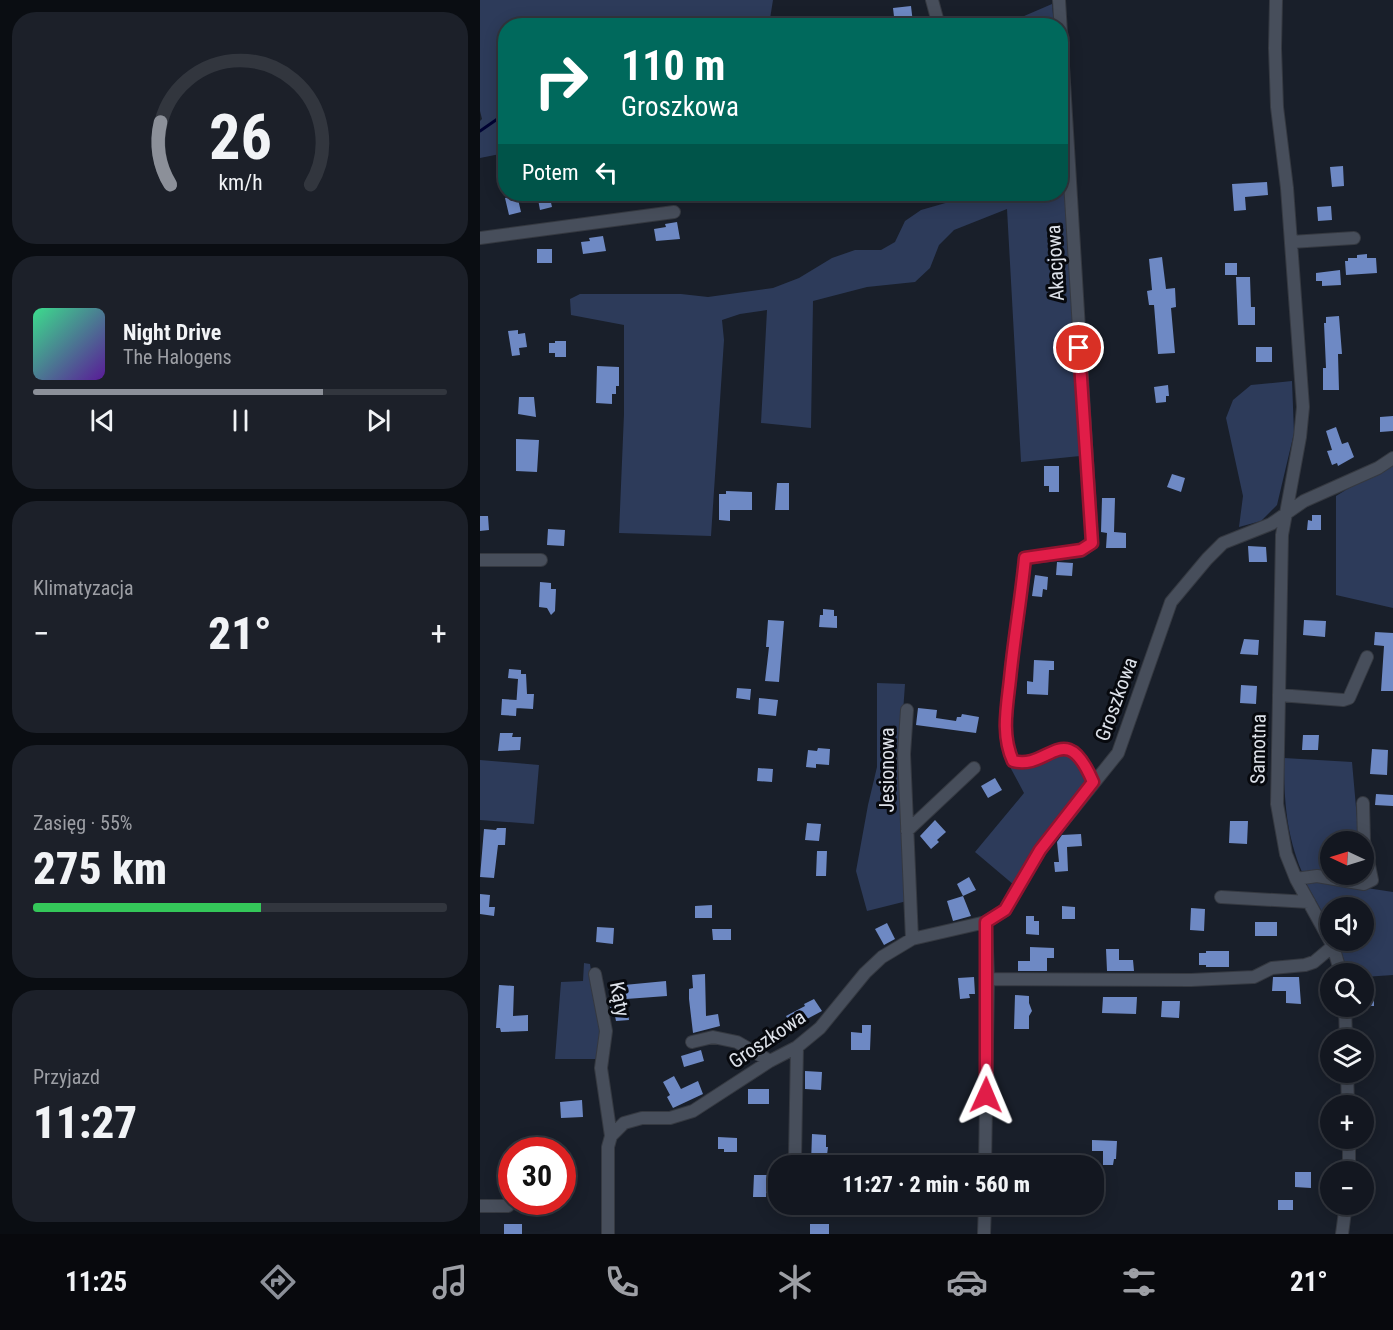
<!DOCTYPE html>
<html lang="pl">
<meta charset="utf-8">
<style>
:root{--surface:#131720;--page:#1c2029;--text:#f1f3f6;--muted:#9d9fa5;--line:#32363e;--accent:#8c9099}
body{margin:0;font-family:"Roboto Condensed",sans-serif;background:var(--page);color:var(--text);height:100vh;display:flex;flex-direction:column;font-size:22px;white-space:nowrap}
*{box-sizing:border-box;margin:0}
p{font-size:20px;color:var(--muted)}
.icon{flex:none;width:33px;height:33px;fill:none;stroke:currentColor;stroke-width:2;stroke-linecap:round;stroke-linejoin:round}
.map{position:relative;flex:1;overflow:hidden}
.sheet{display:flex;flex-direction:column;gap:12px;padding:12px;background:#0a0d12;width:480px}
.sheet>*{flex:none}
.banner{position:absolute;left:18px;top:18px;width:570px;height:183px;border-radius:24px;box-shadow:0 3px 15px #0003,0 0 0 2px var(--line);background:#00695c;color:#fff;overflow:hidden}
.needle{width:39px;rotate:274deg}
.controls{position:absolute;left:840px;top:831px;display:grid;gap:12px}
.controls a{display:grid;place-items:center;width:54px;height:54px;border-radius:50%;background:var(--surface);box-shadow:0 3px 15px #0003,0 0 0 2px var(--line);font-size:30px}
.speed{position:absolute;left:18px;top:1137px;display:flex;gap:12px;font-size:30px;font-weight:700;text-align:center}
.speed>*{display:grid;place-content:center;width:78px;height:78px;border-radius:50%;background:var(--surface);box-shadow:0 3px 15px #0003,0 0 0 2px var(--line);line-height:1}
.speed .limit{border:9px solid #d22;background:#fff;color:#111}
.pin{position:absolute;display:grid;place-items:center;width:51px;height:51px;color:#fff;margin:-26px;border:3px solid #fff;border-radius:50%;box-shadow:0 2px 6px #0007}
.me{position:absolute;width:66px;margin:-33px;rotate:1deg;stroke-linejoin:round;filter:drop-shadow(0 0 4px #0008)}
.turn{display:flex;align-items:center;gap:21px;height:126px;padding:0 24px;font-size:27px}
.turn .icon{width:78px;height:78px;stroke-width:2.5}
.turn b{display:block;font-size:42px;line-height:51px}
.then{display:flex;align-items:center;height:57px;padding:0 24px;background:#0003;gap:12px;font-size:22px}
.big{font-size:45px;font-weight:800;line-height:1.1}
.sheet .tile{flex:1;display:flex;flex-direction:column;justify-content:center;gap:9px;min-width:0;padding:0 21px;border-radius:24px;background:var(--page)}
.sheet .dial{align-items:center;gap:0}
.dial svg{height:156px;overflow:visible;fill:none;stroke:var(--line);stroke-width:7;stroke-linecap:round;text-anchor:middle}
.dial text{fill:var(--text);stroke:none}
.song{display:flex;align-items:center;gap:18px}
.cover{width:72px;height:72px;border-radius:9px;background:linear-gradient(135deg,hsl(150 70% 55%),hsl(270 70% 35%))}
.played{height:6px;border-radius:3px;background:linear-gradient(90deg,var(--accent) 70%,var(--line) 70%)}
.keys{display:flex;justify-content:space-around;direction:ltr}
.heat{display:flex;justify-content:space-between;align-items:center;font-size:33px;direction:ltr}
.charge{height:9px;border-radius:4px;background:linear-gradient(90deg,#34c759 55%,var(--line) 0)}
.trip{position:absolute;left:288px;top:1155px;width:336px;height:60px;border-radius:24px;background:var(--surface);box-shadow:0 3px 15px #0003,0 0 0 2px var(--line);font-weight:800;line-height:60px;text-align:center}
.tab-bar{display:flex;height:96px;justify-content:space-around;align-items:center;background:#08090d;color:var(--muted)}
.tab-bar .icon{width:42px;height:42px}
.tab-bar .active{color:var(--accent)}
.tab-bar b{font-size:27px;color:var(--text)}
main{display:flex;flex:1;min-height:0}
.map>svg:first-child{display:block}
.green{fill:#2d3b5a}
.lines{fill:none;stroke-linecap:round;stroke-linejoin:round}
.stream{stroke:#000333;stroke-width:3}
.building{fill:#6e89c4}
.minor-casing{stroke:#353941;stroke-width:14}
.minor{stroke:#474e5b;stroke-width:12}
.route-casing{stroke:#92132f;stroke-width:15}
.route{stroke:#e11d48;stroke-width:10}
.labels{text-anchor:middle;dominant-baseline:central;stroke-width:6;stroke-linejoin:round;paint-order:stroke}
.street-label{font-size:20px;fill:#dde1e9;stroke:#07090e}
</style>
<main>
<section class="sheet">
<div class="tile dial"><svg viewBox="0 0 100 80">
<path d="M14 69A42 42 0 1 1 86 69"/>
<path d="M14 69A42 42 0 0 1 9 37" stroke="#8c9099"/>
<text x="50" y="56" font-size="32" font-weight="700">26</text>
<text x="50" y="72" font-size="11">km/h</text>
</svg></div>
<div class="tile">
<div class="song"><i class="cover"></i><div><b>Night Drive</b><p>The Halogens</p></div></div>
<div class="played"></div>
<div class="keys"><svg class="icon" aria-label="previous" viewBox="0 0 24 24"><path d="M18 5L8 12l10 7zM5 5v14"/></svg><svg class="icon" aria-label="pause" viewBox="0 0 24 24"><path d="M8 5v14M16 5v14"/></svg><svg class="icon" aria-label="next" viewBox="0 0 24 24"><path d="M6 5l10 7-10 7zM19 5v14"/></svg></div>
</div>
<div class="tile"><p>Klimatyzacja</p>
<div class="heat"><a>−</a><b class="big">21°</b><a>+</a></div>
</div>
<div class="tile"><p>Zasięg · 55%</p><b class="big">275 km</b><div class="charge"></div></div>
<div class="tile"><p>Przyjazd</p><b class="big">11:27</b></div>
</section>
<div class="map">
<svg width="913" height="1234" viewBox="0 0 913 1234">
<rect width="100%" height="100%" fill="#191f2a"/>
<path class="green" d="M0,0h293l-4,25 -263,1 -1,127 -25,5v-37l2,-2 -2,-8z
M572,4l2,21h-51z
M581,157l3,2 16,297 -59,6 -14,-253 -53,21 -15,15 -9,23 -15,14 -48,5 -54,14 -2,127 -50,-5 6,-113 -27,4 -18,6 2,20 -13,196 -92,-3 5,-119v-89l-53,-10 -1,-16 10,-5h101l27,3 65,-9 26,-10 33,-20 23,-8h26l14,-8 10,-21 16,-11 35,-10 12,-6h92z
M812,381l2,52 -17,72 -16,16 -22,6 4,-31 -17,-78 7,-18 18,-15z
M913,461v147l-57,-13v-99z
M397,683l28,1 -5,71 7,146 -40,10 -11,-40 12,-66 9,-38z
M585,753c12,6 17,17 21,29l-50,65 -22,38 -39,-33 49,-59 -15,-28 16,2z
M804,758l68,4 7,79 -29,1v29l-9,-1 -19,2c-16,-38 -18,-73 -18,-114z
M0,760l59,5 -5,59 -54,-4z
M841,881l72,11v83l-29,2v-3l-16,-1 -10,-32 26,-1v-32h-34v18l-24,-43z
M104,963l6,1 10,66 -2,29h-43l6,-77 22,-1z"/>
<g class="lines">
<path class="stream" d="M0,131l26,-18"/>
</g>
<path class="building" d="M431,6l2,17 -18,2 -2,-17z
M863,166l1,20 -12,1 -2,-20z
M787,182l1,13 -23,2 1,13 -12,1 -2,-27z
M57,194h12l3,13 -12,3z
M37,195l4,17 -12,3 -4,-17z
M851,206l1,14 -14,1 -1,-14z
M197,222l3,17 -24,2 -2,-12 12,-2 -1,-3z
M123,236l3,15 -23,3 -2,-12 9,-1 -1,-3z
M57,249h15v14h-15z
M887,254v4h9l1,15 -31,2 -1,-14h3v-3h9v-3z
M682,257l4,32 9,-1 1,19 -5,1 4,45 -17,1 -4,-49h-5l-2,-14 5,-1 -3,-31z
M745,263h12v12h-12z
M860,270l1,15 -19,1v-5h-6v-8z
M756,277h14l1,30h4v18h-17z
M859,316l3,38h-4l1,36h-16v-22h3l-2,-45h2v-6z
M38,330v4l7,-1 2,14 -8,1 1,7 -8,1 -4,-25z
M75,341h11v16h-11v-4h-6v-10h6z
M776,347h16v15h-16z
M117,366l22,1v19h-3v8h-4v10l-16,-1z
M688,385l1,11h-3v6l-10,1 -2,-16z
M39,397h15l2,20 -18,-3z
M913,416v15l-13,1v-15z
M856,427l6,17 6,-2 6,15 -16,9 -1,-3 -5,2 -5,-14 5,-1 -6,-19z
M36,439l23,1 -2,32 -21,-1z
M564,466h15v26h-10v-6h-5z
M692,474l13,4 -4,14 -14,-5z
M297,483h12v27h-14z
M246,491l26,1v18h-22v11l-11,-1v-26h7z
M622,498h13l-1,34 12,1v15h-20l1,-15 -6,-1z
M832,515h9v15h-14l1,-10 4,1z
M0,516h8l1,14 -9,1z
M68,529l17,1 -1,16 -17,-1z
M768,546l18,1 1,15h-18z
M577,562l16,1 -1,13 -16,-1z
M555,575l13,2 -1,13 -4,-1 -1,8 -10,-1z
M60,582l11,1v6h5l-1,22 -4,4 -4,-7 -8,-1z
M343,609l11,1v6h3v12l-18,-1 1,-12h3z
M288,620l16,1 -5,61 -14,-1 4,-34h-3z
M824,620l22,1 -1,16 -22,-2z
M895,632l18,1v58h-12l3,-45 -10,-1z
M764,639l15,1 -1,15 -18,-1z
M554,660l20,1v9h-5l-1,25 -21,-1v-13l6,1z
M29,669l12,1v4h5l1,20h7l-1,15 -17,-1 2,-29 -10,-1z
M761,685l16,1 -1,18 -16,-1z
M257,688l14,1 -1,11 -14,-2z
M279,698l19,2 -2,16 -18,-2z
M22,699l15,1 -1,16 -15,-1z
M438,708l19,2 -1,8 20,3 1,-4h4l1,-3 17,3 -3,16 -60,-8z
M20,733h13l-1,4h9l-1,13 -22,1z
M823,735h16l-1,15h-16z
M338,748l12,1 -1,16 -13,-1v4l-10,-1 2,-17 9,1z
M892,749l16,1 -1,25 -17,-1z
M278,768l15,1 -1,13 -15,-1z
M515,778l7,12 -14,8 -7,-12z
M896,794l17,1v11l-18,-1z
M455,820l11,12 -9,8 2,2 -8,7 -11,-13z
M750,821h18l-1,23 -18,-1z
M327,823l14,1 -2,17 -14,-1z
M17,828h9l-1,17h-7l-4,33 -14,-1 4,-48 12,1z
M601,834l1,12 -15,1 1,24 -13,1 -1,-10h5l-2,-20 5,-7z
M337,851h10l-1,25h-10z
M489,877l7,13 -13,6 8,20 -18,5 -6,-20 16,-5 -6,-12z
M0,894l10,1 -1,12h6l-1,9 -14,-2z
M232,905v13h-17v-12z
M582,906l13,1v12h-13z
M711,908l14,1 -1,22 -14,-1z
M546,916h8v5h5v14l-13,-1z
M775,922h22v14h-22z
M407,923l8,16 -11,6 -9,-16z
M117,927l17,1 -1,16 -17,-2z
M232,929h19v11h-18z
M550,947l24,1v10h-7v13h-29v-10h12z
M626,949h13v11h14l1,11h-27z
M726,951h23v16h-23v-2h-7v-12h7z
M225,974l1,42 12,-2 2,12 -27,7 -4,-34v-10l4,-1 -1,-13z
M494,977l1,17h-6l1,4 -10,1 -2,-21z
M793,977h26l2,27 -15,-1v-12h-14z
M186,981l1,15 -41,3 -2,-14z
M19,985l15,1 -1,30 15,-1v16l-27,1 -1,-4h-4z
M884,989h10v17h-10z
M535,995l14,1v7l3,8 -3,5v13h-15z
M623,997h34l-1,17 -34,-1z
M334,999l8,12 -30,16 -6,-11 19,-10 -1,-2z
M682,1001h18l-1,17 -18,-1z
M147,1005l2,15 -13,1 -1,-5h-3l-2,-9z
M382,1025h9l-1,25h-19v-18l11,1z
M221,1050l3,11 -20,6 -3,-11z
M325,1071l17,1 -1,18 -16,-1z
M194,1076l7,13 17,-8 5,13 -30,14 -6,-11 3,-2 -7,-13z
M268,1089h21v15h-21z
M102,1100l1,17 -22,1 -1,-16z
M332,1134l14,1v12h2l-2,16h-15z
M238,1137l19,1v14h-13v-3h-6z
M612,1140l25,1 -1,18h-2l-1,6h-10v-14h-11z
M815,1172h16v16l-16,-1z
M274,1175h22v18h-10v4h-13z
M798,1200h15v10h-15z
M24,1224h18v10h-18z
M330,1224h19v10h-19z"/>
<g class="lines">
<defs>
<path id="minor" d="M452,0l7,26
M579,0l33,543 -11,8 -56,7c-4,41 -11,80 -15,121 -3,28 -9,56 3,82 37,10 52,-45 80,21
M796,0l-1,48 2,59 10,81 16,219 -3,30 -18,98 -5,269 9,50 10,25 37,67 8,28
M0,238l194,-26
M811,242l63,-4
M0,560h61
M799,695l64,5 6,-2 18,-41
M427,710l-3,44 8,185
M427,831l67,-63
M816,879l21,-3 47,8 8,-4 -8,-39 -1,-38
M741,897l88,5
M115,974l11,57 -5,37 10,68
M508,979l203,1 63,-3 18,-9 33,-3 9,-3 19,-16
M865,1006l1,34
M212,1042l21,-5 24,5 33,19
M867,1072l1,34
M315,1158l2,-111
M505,1166l3,-187 -2,-57
M869,1172v-34
M0,1206h28
M128,1234v-87l3,-11 13,-13 18,-5h28l23,-7 77,-50 27,-14 23,-19 45,-55 17,-16 30,-18 74,-17 19,-12 35,-60 78,-97 53,-151 36,-43 16,-16 48,-19 33,-23 74,-33 15,-10
M504,1234l1,-30
M862,1234l4,-30"/>
</defs>
<use href="#minor" class="minor-casing"/>
<use href="#minor" class="minor"/>
</g>
<g class="lines">
<defs>
<path id="route" d="M506,1095v-173l19,-12 35,-60 53,-68c-28,-66 -44,-11 -80,-21 -12,-26 -6,-54 -3,-82 4,-41 11,-80 15,-121l56,-8 11,-7 -13,-195"/>
</defs>
<use href="#route" class="route-casing"/>
<use href="#route" class="route"/>
</g>
<g class="labels">
<g class="street-label">
<text transform="translate(575 263) rotate(-93)">Akacjowa</text>
<text transform="translate(636 699) rotate(-70)">Groszkowa</text>
<text transform="translate(778 749) rotate(-89)">Samotna</text>
<text transform="translate(407 770) rotate(-90)">Jesionowa</text>
<text transform="translate(140 999) rotate(79)">Kąty</text>
<text transform="translate(287 1039) rotate(-34)">Groszkowa</text>
</g>
</g>
</svg>
<div class="controls">
<a><svg class="needle" viewBox="-14 -14 28 28"><path d="M0-13l5 13h-10z" fill="#e53935"/><path d="M0 13l5-13h-10z" fill="#9d9fa5"/></svg></a>
<a><svg class="icon" aria-label="sound" viewBox="0 0 24 24"><path d="M4 9h4l5-4v14l-5-4H4zM17 9q2 3 0 6"/></svg></a>
<a><svg class="icon" aria-label="search" viewBox="0 0 24 24"><circle cx="10" cy="10" r="6"/><path d="M15 15l6 6"/></svg></a>
<a><svg class="icon" aria-label="layers" viewBox="0 0 24 24"><path d="M12 4l9 5-9 5-9-5zM3 14l9 5 9-5"/></svg></a>
<a>+</a>
<a>−</a>
</div>
<div class="speed"><div class="limit">30</div></div>
<div class="pin" style="left:599px;top:348px;background:#d93025"><svg class="icon" aria-label="arrive" viewBox="0 0 24 24"><path d="M6 21V4h12l-3 4 3 4H6"/></svg></div>
<svg class="me" style="left:506px;top:1095px" viewBox="-20 -20 40 40"><path d="M0-17L14 15 0 8-14 15z" fill="#e11d48" stroke="#fff" stroke-width="4"/></svg>
<div class="trip">11:27 · 2 min · 560 m</div>
<div class="banner">
<div class="turn"><svg class="icon" aria-label="right" viewBox="0 0 24 24"><path d="M7 20v-9h11M14 6l5 5-5 5"/></svg><div><b>110 m</b>Groszkowa</div></div>
<div class="then">Potem<svg class="icon" aria-label="left" viewBox="0 0 24 24"><path d="M17 20v-9H6M10 6l-5 5 5 5"/></svg></div>
</div>
</div>
</main>
<nav class="tab-bar">
<b>11:25</b>
<svg class="icon active" aria-label="directions" viewBox="0 0 24 24"><path d="M12 3l9 9-9 9-9-9zM9 14v-3h6M13 9l2 2-2 2"/></svg>
<svg class="icon" aria-label="music" viewBox="0 0 24 24"><path d="M9 18V5l10-2v13"/><circle cx="6" cy="18" r="3"/><circle cx="16" cy="16" r="3"/></svg>
<svg class="icon" aria-label="phone" viewBox="0 0 24 24"><path d="M5 4h4l2 5-3 2q2 4 5 5l2-3 5 2v4C11 20 4 13 5 4z"/></svg>
<svg class="icon" aria-label="climate" viewBox="0 0 24 24"><path d="M12 3v18M4 7l16 10M4 17L20 7"/></svg>
<svg class="icon" aria-label="car" viewBox="0 0 24 24"><path d="M5 17H2v-5l4-1 3-4h7l3 4 3 1v5h-3M9 17h6M6 11h13"/><circle cx="7" cy="17" r="2"/><circle cx="17" cy="17" r="2"/></svg>
<svg class="icon" aria-label="filters" viewBox="0 0 24 24"><path d="M4 7h16M4 17h16"/><circle cx="9" cy="7" r="2"/><circle cx="15" cy="17" r="2"/></svg>
<b>21°</b>
</nav>
